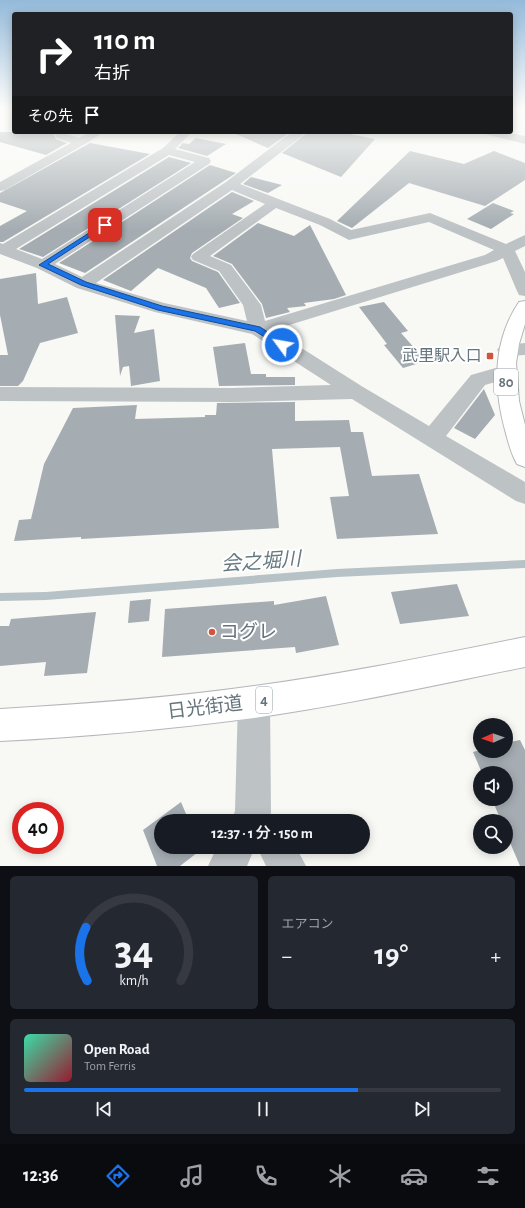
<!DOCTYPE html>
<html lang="ja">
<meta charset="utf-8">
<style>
:root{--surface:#171b24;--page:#242831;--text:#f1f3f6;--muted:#9ea1a6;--line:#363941;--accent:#1a73e8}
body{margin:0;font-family:"Alegreya Sans","Noto Sans JP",sans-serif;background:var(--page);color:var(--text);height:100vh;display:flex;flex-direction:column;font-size:15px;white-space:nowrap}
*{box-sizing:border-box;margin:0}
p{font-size:13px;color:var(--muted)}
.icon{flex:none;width:22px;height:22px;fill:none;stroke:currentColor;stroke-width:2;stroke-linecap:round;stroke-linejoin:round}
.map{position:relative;height:866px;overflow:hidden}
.details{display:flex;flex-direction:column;gap:10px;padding:10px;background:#0d0f14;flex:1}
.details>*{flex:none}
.hud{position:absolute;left:12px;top:12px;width:501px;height:122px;border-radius:4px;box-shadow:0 2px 10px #0003;background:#202124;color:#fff;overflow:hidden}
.needle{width:26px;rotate:268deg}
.controls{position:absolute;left:473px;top:718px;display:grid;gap:8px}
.controls a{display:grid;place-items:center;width:40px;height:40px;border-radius:50%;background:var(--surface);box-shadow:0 2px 10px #0003;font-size:20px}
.speed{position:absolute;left:12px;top:802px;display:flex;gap:8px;font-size:20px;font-weight:700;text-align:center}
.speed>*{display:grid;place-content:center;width:52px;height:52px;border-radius:50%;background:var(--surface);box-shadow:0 2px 10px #0003;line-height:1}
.speed .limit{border:6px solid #d22;background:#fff;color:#111}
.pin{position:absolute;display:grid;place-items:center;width:34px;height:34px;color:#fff;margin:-17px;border-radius:8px;box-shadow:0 2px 6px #0006}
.me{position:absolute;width:44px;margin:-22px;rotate:302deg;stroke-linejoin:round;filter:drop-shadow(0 0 3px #0008)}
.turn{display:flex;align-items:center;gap:14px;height:84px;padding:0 16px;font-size:18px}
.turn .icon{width:52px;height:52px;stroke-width:2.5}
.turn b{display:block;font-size:28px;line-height:34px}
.then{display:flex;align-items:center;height:38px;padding:0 16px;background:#0003;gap:8px;font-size:15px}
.big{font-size:30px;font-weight:600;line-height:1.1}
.details .tile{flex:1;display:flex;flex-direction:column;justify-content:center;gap:6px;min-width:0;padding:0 14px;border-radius:6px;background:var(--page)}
.details .dial{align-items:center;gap:0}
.dial svg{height:104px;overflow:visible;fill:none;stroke:var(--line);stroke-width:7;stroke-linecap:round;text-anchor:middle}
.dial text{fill:var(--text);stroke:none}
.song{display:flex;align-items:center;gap:12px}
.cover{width:48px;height:48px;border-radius:6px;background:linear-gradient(135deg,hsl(160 70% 55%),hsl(350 70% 35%))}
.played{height:4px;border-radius:2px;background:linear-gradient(90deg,var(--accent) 70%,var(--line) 70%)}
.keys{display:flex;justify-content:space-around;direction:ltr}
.heat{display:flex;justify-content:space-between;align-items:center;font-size:22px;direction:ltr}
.details .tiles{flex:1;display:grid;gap:10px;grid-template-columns:1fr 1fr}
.tile:last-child{grid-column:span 2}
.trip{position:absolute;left:154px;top:814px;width:216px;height:40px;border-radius:20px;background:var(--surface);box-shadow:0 2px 10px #0003;font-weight:600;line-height:40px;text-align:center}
.dock{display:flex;height:64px;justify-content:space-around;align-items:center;background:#090b0e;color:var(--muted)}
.dock .icon{width:28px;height:28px}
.dock .selected{color:var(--accent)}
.dock b{font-size:18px;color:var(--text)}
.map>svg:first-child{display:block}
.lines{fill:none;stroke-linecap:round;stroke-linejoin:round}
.stream{fill:#b6c2c5;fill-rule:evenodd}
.building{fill:#a5adb2}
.major-casing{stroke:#b1b7b9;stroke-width:2}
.highway-casing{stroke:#b3b7ba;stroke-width:2}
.minor{fill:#bdc2c5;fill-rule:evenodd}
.major{fill:#fff;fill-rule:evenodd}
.highway{fill:#fff;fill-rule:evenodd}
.route{fill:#1a73e8;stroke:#114b97}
.poi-dot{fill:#d1543c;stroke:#fff;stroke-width:1.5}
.labels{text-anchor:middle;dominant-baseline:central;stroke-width:4;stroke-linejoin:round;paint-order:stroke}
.shield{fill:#fff;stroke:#949ea4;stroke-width:1}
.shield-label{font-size:15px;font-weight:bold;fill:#66757d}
.poi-label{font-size:16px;fill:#66757d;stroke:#fff;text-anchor:end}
.near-poi-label{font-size:19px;fill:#66757d;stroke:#fff;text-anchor:start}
.near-street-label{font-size:19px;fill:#66757d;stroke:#fff}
.near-water-label{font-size:20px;font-style:italic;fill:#667a7f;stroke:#fff}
</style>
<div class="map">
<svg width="525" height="866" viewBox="0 0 525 866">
<rect width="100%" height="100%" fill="#f8f8f5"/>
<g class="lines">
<path class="stream" d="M525,560v8l-188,9 -291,23 -46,1v-8l46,-1 291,-23z"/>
</g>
<path class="building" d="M0,132h53l3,7 11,4 -21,12 -46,-13z
M231,132h59l-22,16z
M308,132h32l35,7 -34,38 -59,-24z
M196,138l30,6 -19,12 -29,-8 5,-5 6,1z
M90,143l60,11 -147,88h-3v-16l27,-15 -27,-9v-9z
M410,151l54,13 30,-13 31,12v17l-40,26 -76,-23 -57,45 -15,-7z
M169,157l22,6 -148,94 -24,-8z
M210,165l26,8 -151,100 -26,-10z
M251,177l31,8 -14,8 -25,-9z
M232,192l22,9 -22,13 11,4 -51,35 -2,5 2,3 26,11 22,31 -21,5 -13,-20 -48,-20 -27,23 -28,-11z
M493,203l21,8 -4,2 4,1 -23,15 -24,-10z
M258,223l36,13 16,-11 36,70 -12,4 -30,4 2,3 -19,2 3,4 -24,6 -4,-14 -30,-40 -19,-8z
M36,273l2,31 29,-7 11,36 -38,10 -17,38 -5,5h-18v-31h8l-8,-40v-36z
M384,302l24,29 -7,2 25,28 -23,7 -19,-23 3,-1 -28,-37z
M115,315l25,1 -6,17 20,-4 6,52 -29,5 -2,-20 -6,1 -3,9z
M245,343l6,31h15v3h29v8l-76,1 -6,-39z
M484,389l11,26 -20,24 -21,-11z
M295,402v19l54,-1 2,12h12l9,44 47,-2 19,60 -101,5 -7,-42 19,-1 -9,-49 -68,2 7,79 -198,11v-2l-67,4 5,-21 12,-1 13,-55 29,-56 64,-3 -2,14 70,-2v-2h11l1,-12z
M457,584l12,32 -69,8 -9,-32z
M326,596l13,49 -43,8 -1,-6 -133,10 3,-48 109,-8v4z
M151,599l-2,22 -21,2 2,-22z
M96,612l-9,61 -43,3 2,-14 -46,4v-40h9l2,-7z
M520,740l5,10v116h-5l-14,-33v-12h-5l-9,-22h14v-26h-24l-9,-21 7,-2 26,1v-8z
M181,802l8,19h-28v26h40l1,2 -22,17h-23l-14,-36z"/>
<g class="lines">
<defs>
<path id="major" d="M525,301v23l-6,20 -3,19 3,38 6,24v42l-8,-3c-6,-10 -9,-23 -12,-34 -12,-44 -12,-89 14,-128z"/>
<path id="highway" d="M525,637v30c-90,18 -180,38 -271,51 -84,11 -169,19 -254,23v-32c85,-5 169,-11 254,-23 91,-12 181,-31 271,-49z"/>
</defs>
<use href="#major" class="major-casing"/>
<use href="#highway" class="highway-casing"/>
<path class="minor" d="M54,132h12v2l13,4 11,-6h14l-19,12 -80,46 -5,1v-9l71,-39 -14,-5z
M180,132h12l-17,17 34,9 2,3 -2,3 -154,100 27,13 144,-95 59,-45 8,-5h14l-67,52 90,35 21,11 79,-17 76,31 19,-9v11l-10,5 10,21v24l-6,-1 -2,-4 -14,-33 -6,3 -224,69 90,57 66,39 42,-51 35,-10 7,2 3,5 -3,5 -28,8 -39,51 79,46v22l-9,-3 -164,-102 -119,3 -233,-1v-14l233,1 98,-3 -79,-51 -97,-22 -78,-24 -40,-20 -37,-14v-11l3,1 160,-96zM169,155l26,7 -153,97 -26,-10zM232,190l33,14 -72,50 -2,3 2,3 26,11 24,34 4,16 -83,-18 -68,-20zM276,208l44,17 29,15 80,-18 65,28 -9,5 -220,66 -4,-16 -30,-40 -21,-9z
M483,132h22l20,4v8l-40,-10z
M525,343v12l-18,1 -7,-2 -3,-4 3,-4z
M254,686l11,5 5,11 1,111 -4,8h-36l4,-10 3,-109 5,-11z
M217,847h38l-8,19h-39z
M257,847h39l10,19h-40z"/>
<use href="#major" class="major"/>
<use href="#highway" class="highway"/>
</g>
<linearGradient id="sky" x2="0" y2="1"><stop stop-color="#94bada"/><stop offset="0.47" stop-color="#fcfcfa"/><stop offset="1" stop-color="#fcfcfa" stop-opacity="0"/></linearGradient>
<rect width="525" height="230" fill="url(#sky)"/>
<path class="route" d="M103,224l5,1 -60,39 38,18 76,24 98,21 25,16v3h-6l-24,-15 -97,-21 -77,-25 -42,-20z"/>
<g class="poi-dot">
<rect x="486" y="352" width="8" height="8" rx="2"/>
<circle cx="212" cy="632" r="4"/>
</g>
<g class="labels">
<g class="shield">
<rect x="494" y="369" width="24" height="26" rx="3"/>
<rect x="256" y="687" width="16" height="26" rx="3"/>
</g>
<g class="shield-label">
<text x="506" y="382">80</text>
<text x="264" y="700">4</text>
</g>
<g class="poi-label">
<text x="482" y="356">武里駅入口</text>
</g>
<g class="near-poi-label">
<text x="220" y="632">コグレ</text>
</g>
<g class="near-street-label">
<text transform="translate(205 708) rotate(-7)">日光街道</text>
</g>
<g class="near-water-label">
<text transform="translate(261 562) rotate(-4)">会之堀川</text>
</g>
</g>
</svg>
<div class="controls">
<a><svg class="needle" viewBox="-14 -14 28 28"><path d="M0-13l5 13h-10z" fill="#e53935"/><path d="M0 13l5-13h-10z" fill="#9ea1a6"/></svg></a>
<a><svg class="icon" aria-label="sound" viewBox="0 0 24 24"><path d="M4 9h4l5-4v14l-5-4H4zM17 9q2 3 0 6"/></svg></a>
<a><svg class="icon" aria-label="search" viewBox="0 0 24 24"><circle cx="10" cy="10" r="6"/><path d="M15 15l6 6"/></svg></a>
</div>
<div class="speed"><div class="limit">40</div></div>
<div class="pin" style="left:105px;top:225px;background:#d93025"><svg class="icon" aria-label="arrive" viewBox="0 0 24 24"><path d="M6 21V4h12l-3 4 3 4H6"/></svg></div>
<svg class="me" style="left:282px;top:345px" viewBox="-20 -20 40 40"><circle r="17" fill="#1a73e8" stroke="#fff" stroke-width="3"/><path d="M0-11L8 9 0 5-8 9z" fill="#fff"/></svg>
<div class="trip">12:37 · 1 分 · 150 m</div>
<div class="hud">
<div class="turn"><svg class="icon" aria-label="right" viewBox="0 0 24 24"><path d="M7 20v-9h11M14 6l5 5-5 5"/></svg><div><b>110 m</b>右折</div></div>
<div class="then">その先<svg class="icon" aria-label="arrive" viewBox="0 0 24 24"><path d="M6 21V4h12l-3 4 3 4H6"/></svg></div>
</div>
</div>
<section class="details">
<div class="tiles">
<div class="tile dial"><svg viewBox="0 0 100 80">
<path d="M14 69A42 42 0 1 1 86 69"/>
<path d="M14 69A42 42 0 0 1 13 28" stroke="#1a73e8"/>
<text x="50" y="56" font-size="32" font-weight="700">34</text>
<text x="50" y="72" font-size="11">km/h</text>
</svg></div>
<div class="tile"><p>エアコン</p>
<div class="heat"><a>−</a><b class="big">19°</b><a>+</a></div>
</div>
<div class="tile">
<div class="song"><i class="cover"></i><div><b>Open Road</b><p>Tom Ferris</p></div></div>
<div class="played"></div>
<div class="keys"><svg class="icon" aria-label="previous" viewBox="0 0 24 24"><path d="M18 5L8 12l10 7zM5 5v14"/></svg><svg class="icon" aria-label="pause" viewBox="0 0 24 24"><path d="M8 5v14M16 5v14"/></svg><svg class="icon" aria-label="next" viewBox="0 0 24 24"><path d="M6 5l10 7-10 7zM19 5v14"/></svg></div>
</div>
</div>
</section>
<nav class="dock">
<b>12:36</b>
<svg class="icon selected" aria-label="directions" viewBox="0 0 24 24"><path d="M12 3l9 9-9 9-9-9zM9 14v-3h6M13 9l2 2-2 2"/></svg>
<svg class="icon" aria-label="music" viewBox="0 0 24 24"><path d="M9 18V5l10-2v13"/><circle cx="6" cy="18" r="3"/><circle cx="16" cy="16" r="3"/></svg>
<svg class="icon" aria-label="phone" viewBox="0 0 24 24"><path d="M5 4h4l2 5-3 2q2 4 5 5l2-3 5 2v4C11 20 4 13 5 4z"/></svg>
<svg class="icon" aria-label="climate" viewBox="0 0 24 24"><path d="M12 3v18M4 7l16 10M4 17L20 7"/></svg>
<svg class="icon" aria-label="car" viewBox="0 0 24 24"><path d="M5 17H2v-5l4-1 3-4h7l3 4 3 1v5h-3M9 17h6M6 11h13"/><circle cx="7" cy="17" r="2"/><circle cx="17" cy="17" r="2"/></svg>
<svg class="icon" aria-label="filters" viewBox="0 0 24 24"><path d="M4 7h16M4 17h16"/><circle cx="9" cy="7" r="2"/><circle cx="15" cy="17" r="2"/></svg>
</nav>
